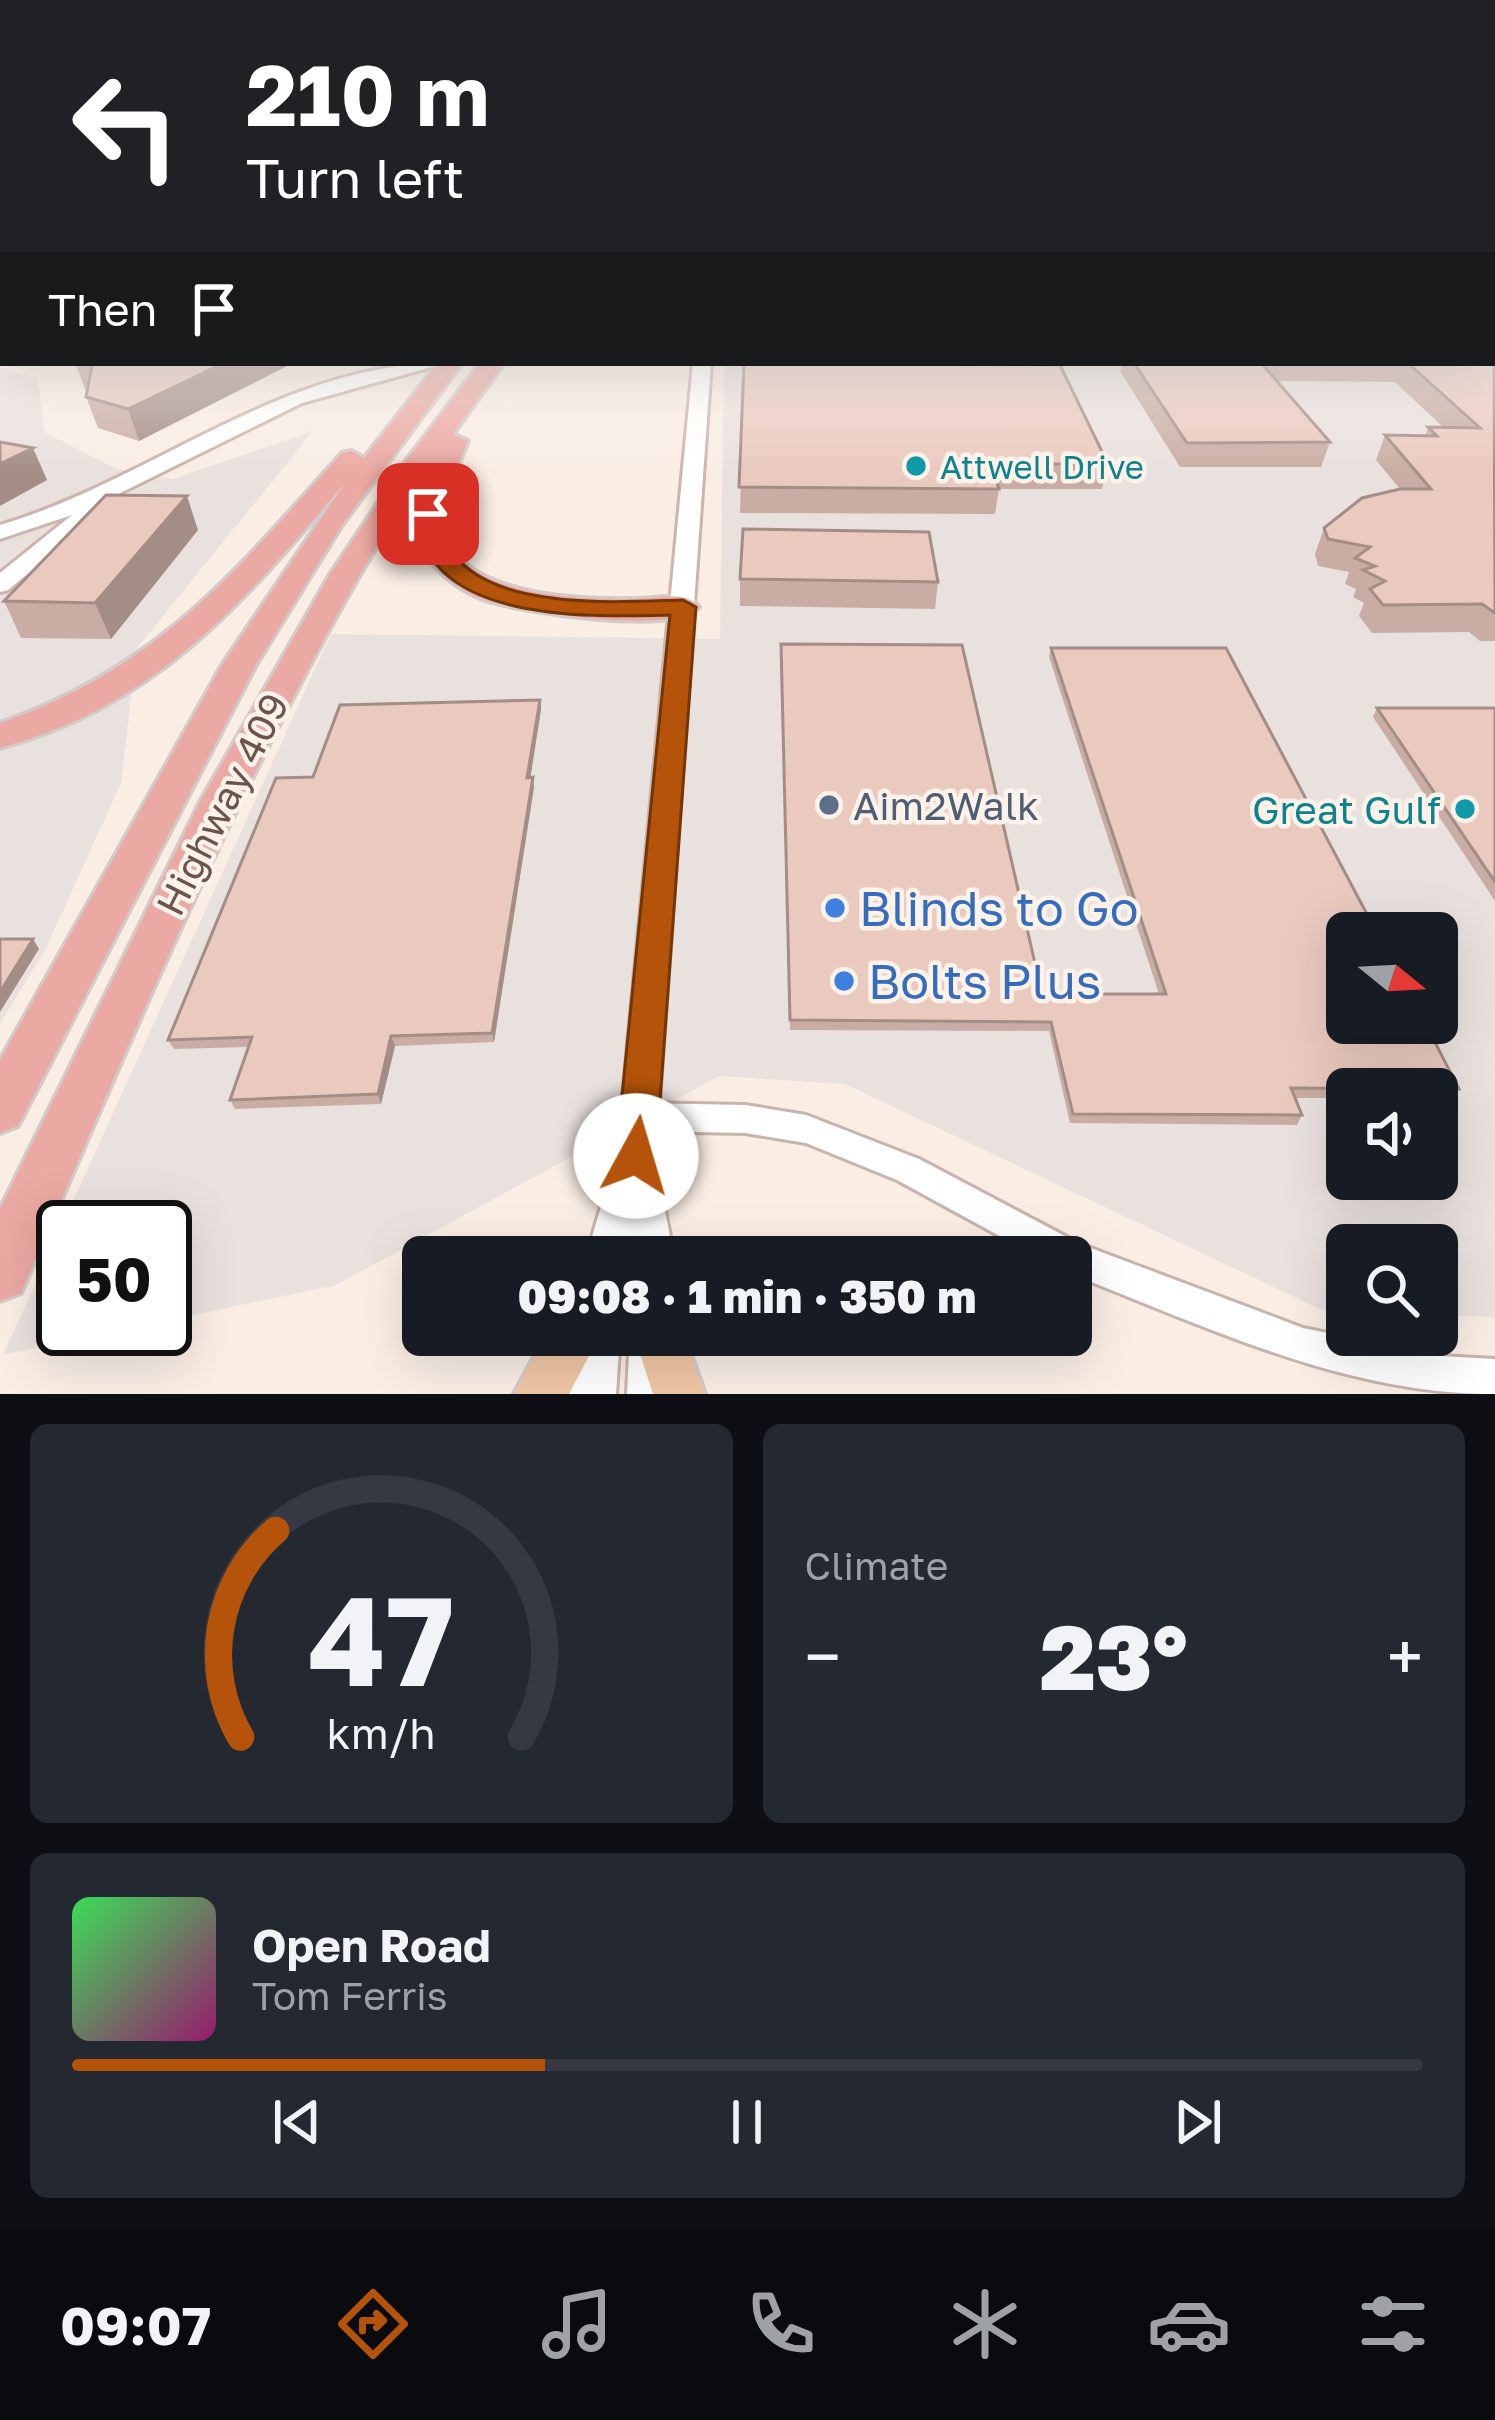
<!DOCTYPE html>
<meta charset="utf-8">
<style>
:root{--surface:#171b24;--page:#242831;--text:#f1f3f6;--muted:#9ea1a6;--line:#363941;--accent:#b45309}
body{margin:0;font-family:"Golos Text",sans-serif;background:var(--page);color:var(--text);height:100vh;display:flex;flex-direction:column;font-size:45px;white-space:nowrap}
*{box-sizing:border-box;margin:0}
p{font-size:39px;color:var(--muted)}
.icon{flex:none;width:66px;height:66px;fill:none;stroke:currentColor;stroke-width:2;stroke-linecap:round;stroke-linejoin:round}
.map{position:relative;height:1394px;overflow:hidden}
.details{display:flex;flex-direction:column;gap:30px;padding:30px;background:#0d0f14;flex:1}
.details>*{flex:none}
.guide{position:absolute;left:0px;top:0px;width:1497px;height:366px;box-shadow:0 12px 48px #0002;background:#202124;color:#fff;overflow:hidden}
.needle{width:78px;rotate:108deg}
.controls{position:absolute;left:1326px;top:912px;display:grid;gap:24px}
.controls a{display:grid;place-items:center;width:132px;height:132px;border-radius:18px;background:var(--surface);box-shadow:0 12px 48px #0002;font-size:60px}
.speed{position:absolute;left:36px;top:1200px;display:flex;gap:24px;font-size:60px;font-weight:700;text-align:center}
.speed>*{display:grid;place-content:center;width:156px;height:156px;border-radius:50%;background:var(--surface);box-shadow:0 12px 48px #0002;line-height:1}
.speed .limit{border:6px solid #111;border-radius:18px;background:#fff;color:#111}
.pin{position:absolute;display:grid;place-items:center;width:102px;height:102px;color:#fff;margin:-51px;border-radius:24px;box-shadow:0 6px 18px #0006}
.me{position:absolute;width:132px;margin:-66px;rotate:6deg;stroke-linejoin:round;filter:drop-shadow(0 0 9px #0008)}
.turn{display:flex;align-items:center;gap:42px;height:252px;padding:0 48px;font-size:54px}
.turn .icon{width:156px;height:156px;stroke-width:2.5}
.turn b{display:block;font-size:84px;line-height:102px}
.then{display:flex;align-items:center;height:114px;padding:0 48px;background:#0003;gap:24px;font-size:45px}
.big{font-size:90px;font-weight:800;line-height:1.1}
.details .card{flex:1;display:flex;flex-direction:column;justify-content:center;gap:18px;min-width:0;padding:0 42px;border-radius:18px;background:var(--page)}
.details .dial{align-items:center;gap:0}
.dial svg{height:312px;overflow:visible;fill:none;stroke:var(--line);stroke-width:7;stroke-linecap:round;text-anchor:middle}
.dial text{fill:var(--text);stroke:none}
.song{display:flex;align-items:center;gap:36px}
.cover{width:144px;height:144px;border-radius:18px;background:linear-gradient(135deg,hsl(130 70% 55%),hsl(320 70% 35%))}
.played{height:12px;border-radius:6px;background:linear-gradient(90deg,var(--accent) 35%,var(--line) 35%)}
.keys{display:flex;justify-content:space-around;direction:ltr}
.heat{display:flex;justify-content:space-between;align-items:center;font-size:66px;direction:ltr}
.details .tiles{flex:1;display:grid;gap:30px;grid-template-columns:1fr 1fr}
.card:last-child{grid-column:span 2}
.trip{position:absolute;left:402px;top:1236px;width:690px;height:120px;border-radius:18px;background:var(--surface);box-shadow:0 12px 48px #0002;font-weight:800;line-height:120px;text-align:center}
.menu{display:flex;height:192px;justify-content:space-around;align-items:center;background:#090b0e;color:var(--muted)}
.menu .icon{width:84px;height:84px}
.menu .selected{color:var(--accent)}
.menu b{font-size:54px;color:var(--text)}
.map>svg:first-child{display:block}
.industrial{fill:#e9e1de;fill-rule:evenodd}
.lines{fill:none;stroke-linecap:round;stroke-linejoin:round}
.street-casing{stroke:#c8b4ac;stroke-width:6}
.secondary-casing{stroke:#cdb5ad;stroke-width:6}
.primary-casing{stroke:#d3cbca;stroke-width:6}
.highway-casing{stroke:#d3cbca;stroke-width:6}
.street{fill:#fff;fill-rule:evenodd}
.secondary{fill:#fff;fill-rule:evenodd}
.primary{fill:#efc7a5;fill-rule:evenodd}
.highway{fill:#eba9a3;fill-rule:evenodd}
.wall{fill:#c9ada4}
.shaded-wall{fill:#a48d86}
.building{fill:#eac9bf;stroke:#a48d86;stroke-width:3}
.route{fill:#b45309;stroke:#753606;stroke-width:3}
.culture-dot{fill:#0f9aa8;stroke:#fcf2e9;stroke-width:4.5}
.service-dot{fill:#5c6f8a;stroke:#fcf2e9;stroke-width:4.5}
.shop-dot{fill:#3f7fe0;stroke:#fcf2e9;stroke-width:4.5}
.labels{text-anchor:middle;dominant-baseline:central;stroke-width:9;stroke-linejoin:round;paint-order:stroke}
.far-culture-label{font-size:33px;fill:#0d838f;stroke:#fcf2e9;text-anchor:start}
.street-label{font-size:39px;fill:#6d534d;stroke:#fcf2e9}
.service-label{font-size:39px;fill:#4e5e75;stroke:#fcf2e9;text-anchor:start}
.culture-label{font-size:39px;fill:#0d838f;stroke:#fcf2e9;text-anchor:end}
.near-shop-label{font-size:48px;fill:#366cbe;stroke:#fcf2e9;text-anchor:start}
</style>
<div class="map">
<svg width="1495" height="1394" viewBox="0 0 1495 1394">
<rect width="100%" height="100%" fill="#f9ede4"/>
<path class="industrial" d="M1495,277v1040l-58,-2v-70h-90v66l-25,-1 -477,-226 -126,-8 -383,209 -171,36v-94h-102v102h64l-124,26 328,-721 389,5 4,-275 770,-1zM1347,933h90v90h-90zM1347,1089h90v90h-90z
M0,368l38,10 6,54 73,37 56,10 140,-48 -176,217 -16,135 -75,165 -46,76z"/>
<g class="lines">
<defs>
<path id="street" d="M641,1103l104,2 61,10 113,44 161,85 223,84 137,28 55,3v35c-149,0 -288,-67 -424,-120v-17h-33l-141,-77 -91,-37 -61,-10 -104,-2 -11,-4 -4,-10 4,-10z"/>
<path id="secondary" d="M446,363l-144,40 -202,100 5,5 -3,5 -94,77 -8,2v-19l72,-58 -72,24v-14c152,-45 282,-162 446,-162z
M693,363h18l-56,796 19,98h-88l30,-101 5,-39z
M574,1335h46l-4,59h-48z
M630,1335h46l-1,59h-48z"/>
<path id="primary" d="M546,1335h54l-31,59h-55z
M634,1335h50l21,59h-52z"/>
<path id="highway" d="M438,363h24l-120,162 -86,140 -238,461 -18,7v-73l222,-395 123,-182c-101,118 -188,223 -345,265v-25c158,-55 234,-150 342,-270l9,-2 13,7z
M480,363h24l-51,71 15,7c-12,30 -32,66 -19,99 22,58 137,60 188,59 20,0 49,-9 62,8 -23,29 -184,5 -219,-9 -25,-10 -50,-31 -60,-56 -11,-27 3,-57 13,-81 -63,88 -115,187 -164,284 -91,179 -168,364 -248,548l-21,8v-92l200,-407 129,-226 76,-114z"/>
</defs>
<use href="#street" class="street-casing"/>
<use href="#secondary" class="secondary-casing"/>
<use href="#primary" class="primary-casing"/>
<use href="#highway" class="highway-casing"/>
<use href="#street" class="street"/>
<use href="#secondary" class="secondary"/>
<use href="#primary" class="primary"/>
<use href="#highway" class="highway"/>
</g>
<path class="wall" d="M1495,338v303h-15l-11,-9 -97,1 -13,-17 5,-13 -11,-6 3,-8 -11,-5 4,-12 -31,-6 -3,-12 9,-26 76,-39 -24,-29 9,-25 40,1 3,-9h15l-48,-45 -118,-1 53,61 -9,25h-141l-60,-96 2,-8h372z
M75,363h214v2l-150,76 -41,-13 -12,-31 1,-7 -2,-1z
M744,364l364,100 -6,25h-103l-4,25 -255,-1z
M198,530l-87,109 -90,-1 -17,-37z
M740,579l198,3 -3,27 -195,-3z
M781,644l261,350h117l-110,-337 2,-9 408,441 -6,9h-16v-9h-90v9h-52l7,17 -5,10 -227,-2 -21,-92 -259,-1z
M540,700l1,9 -11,68 4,10 -40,255 -99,4 -14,58 -146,5 -5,-9 18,-53 -74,2 -6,-9 145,-263z
M1377,708h118v193l-122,-184z"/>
<path class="shaded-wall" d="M224,363h65v2l-150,76 -11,-32z
M33,448l14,32 -47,26v-42z
M187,496l11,34 -87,109 -16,-36z
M540,700l1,9 -12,78 -2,-9z
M533,777l1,10 -40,255 -2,-9z
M33,939l6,10 -39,63v-20z
M391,1036l4,10 -14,58 -3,-10z"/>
<path class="building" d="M1494,337l1,276 -13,-9 -99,1 -13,-16 15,-8 -22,-11 12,-4 -20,-8 15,-11 -42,-8 -4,-11 38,-30 38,-9h31l-46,-54 52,1 -9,-9 52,1 -72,-65h86z
M86,363h138l-96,46 -42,-12 6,-32z
M1134,363h127l69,79 -143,1z
M744,364l316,1 48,99h-117l8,25 -260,-2z
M0,442l33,6 -33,16z
M106,495l81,1 -92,107 -91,-2z
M743,529l186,3 9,50 -198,-3z
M781,644l181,1 80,349h124l-115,-346h175l151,285h-30v90h78l34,66 -168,-1 11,27 -229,-1 -22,-92 -261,-2z
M540,700l-13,78 6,-1 -41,256 -101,3 -13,58 -148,6 22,-63 -84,3 108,-262 37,-1 27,-72z
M1377,708h118v174z
M0,939h33l-33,53z"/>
<linearGradient id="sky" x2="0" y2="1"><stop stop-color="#96c5e4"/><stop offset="0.59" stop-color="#fcf7f3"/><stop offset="1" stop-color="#fcf7f3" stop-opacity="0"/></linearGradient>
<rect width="1495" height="473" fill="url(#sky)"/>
<path class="route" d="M428,507l10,7c11,102 173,88 245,86l13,7 -40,549 -6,14 -14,6 -14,-6 -6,-14 54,-541c-78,2 -246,9 -253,-101z"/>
<g class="culture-dot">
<circle cx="916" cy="466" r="12"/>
<circle cx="1465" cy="809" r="12"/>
</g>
<circle class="service-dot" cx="829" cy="805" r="12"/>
<g class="shop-dot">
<circle cx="835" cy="908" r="12"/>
<circle cx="844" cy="981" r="12"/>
</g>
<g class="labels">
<g class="far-culture-label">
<text x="940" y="466">Attwell Drive</text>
</g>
<g class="street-label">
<text transform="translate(222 804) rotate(-63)">Highway 409</text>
</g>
<g class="service-label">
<text x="853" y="805">Aim2Walk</text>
</g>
<g class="culture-label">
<text x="1441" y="809">Great Gulf</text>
</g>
<g class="near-shop-label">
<text x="859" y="908">Blinds to Go</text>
<text x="868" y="981">Bolts Plus</text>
</g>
</g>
</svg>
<div class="controls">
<a><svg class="needle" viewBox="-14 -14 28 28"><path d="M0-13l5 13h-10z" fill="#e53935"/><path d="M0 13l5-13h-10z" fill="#9ea1a6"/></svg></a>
<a><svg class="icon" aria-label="sound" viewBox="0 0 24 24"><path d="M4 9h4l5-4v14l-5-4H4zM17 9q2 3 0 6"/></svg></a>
<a><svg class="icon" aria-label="search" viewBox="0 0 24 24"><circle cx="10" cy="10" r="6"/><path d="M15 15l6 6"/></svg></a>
</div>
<div class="speed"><div class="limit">50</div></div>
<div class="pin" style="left:428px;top:514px;background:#d93025"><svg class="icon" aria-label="arrive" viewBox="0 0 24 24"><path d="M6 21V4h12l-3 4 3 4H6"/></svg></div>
<svg class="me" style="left:636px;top:1156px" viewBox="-20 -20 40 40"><circle r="19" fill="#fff"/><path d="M0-13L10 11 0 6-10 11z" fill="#b45309"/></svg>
<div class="trip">09:08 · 1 min · 350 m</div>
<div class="guide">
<div class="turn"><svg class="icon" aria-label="left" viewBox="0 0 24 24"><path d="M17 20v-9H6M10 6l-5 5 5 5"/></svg><div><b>210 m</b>Turn left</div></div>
<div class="then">Then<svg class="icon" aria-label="arrive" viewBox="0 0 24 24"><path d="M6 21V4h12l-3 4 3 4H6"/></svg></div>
</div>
</div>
<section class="details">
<div class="tiles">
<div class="card dial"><svg viewBox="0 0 100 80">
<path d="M14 69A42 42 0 1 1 86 69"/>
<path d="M14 69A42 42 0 0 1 23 16" stroke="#b45309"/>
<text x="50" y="56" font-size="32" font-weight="700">47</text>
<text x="50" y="72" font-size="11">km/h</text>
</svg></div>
<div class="card"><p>Climate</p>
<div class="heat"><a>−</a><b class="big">23°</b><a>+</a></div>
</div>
<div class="card">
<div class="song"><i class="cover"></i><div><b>Open Road</b><p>Tom Ferris</p></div></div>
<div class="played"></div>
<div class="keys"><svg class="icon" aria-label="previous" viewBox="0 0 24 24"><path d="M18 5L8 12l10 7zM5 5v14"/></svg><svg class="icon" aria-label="pause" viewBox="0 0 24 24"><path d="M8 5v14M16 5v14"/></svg><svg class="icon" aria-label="next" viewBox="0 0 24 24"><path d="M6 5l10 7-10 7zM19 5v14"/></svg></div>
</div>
</div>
</section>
<nav class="menu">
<b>09:07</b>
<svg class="icon selected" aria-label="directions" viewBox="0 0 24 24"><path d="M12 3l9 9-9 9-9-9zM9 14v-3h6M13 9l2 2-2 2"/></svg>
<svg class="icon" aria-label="music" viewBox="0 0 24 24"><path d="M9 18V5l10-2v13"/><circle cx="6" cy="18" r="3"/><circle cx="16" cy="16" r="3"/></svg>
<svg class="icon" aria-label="phone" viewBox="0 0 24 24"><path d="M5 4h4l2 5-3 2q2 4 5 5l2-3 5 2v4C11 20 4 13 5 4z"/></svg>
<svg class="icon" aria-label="climate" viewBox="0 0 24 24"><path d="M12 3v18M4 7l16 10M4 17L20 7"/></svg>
<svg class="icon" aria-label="car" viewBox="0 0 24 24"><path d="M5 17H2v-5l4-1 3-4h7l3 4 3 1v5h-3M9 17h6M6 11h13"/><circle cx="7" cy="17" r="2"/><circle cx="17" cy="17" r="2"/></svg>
<svg class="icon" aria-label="filters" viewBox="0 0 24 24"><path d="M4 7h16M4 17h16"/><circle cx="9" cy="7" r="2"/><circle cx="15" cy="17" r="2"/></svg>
</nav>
